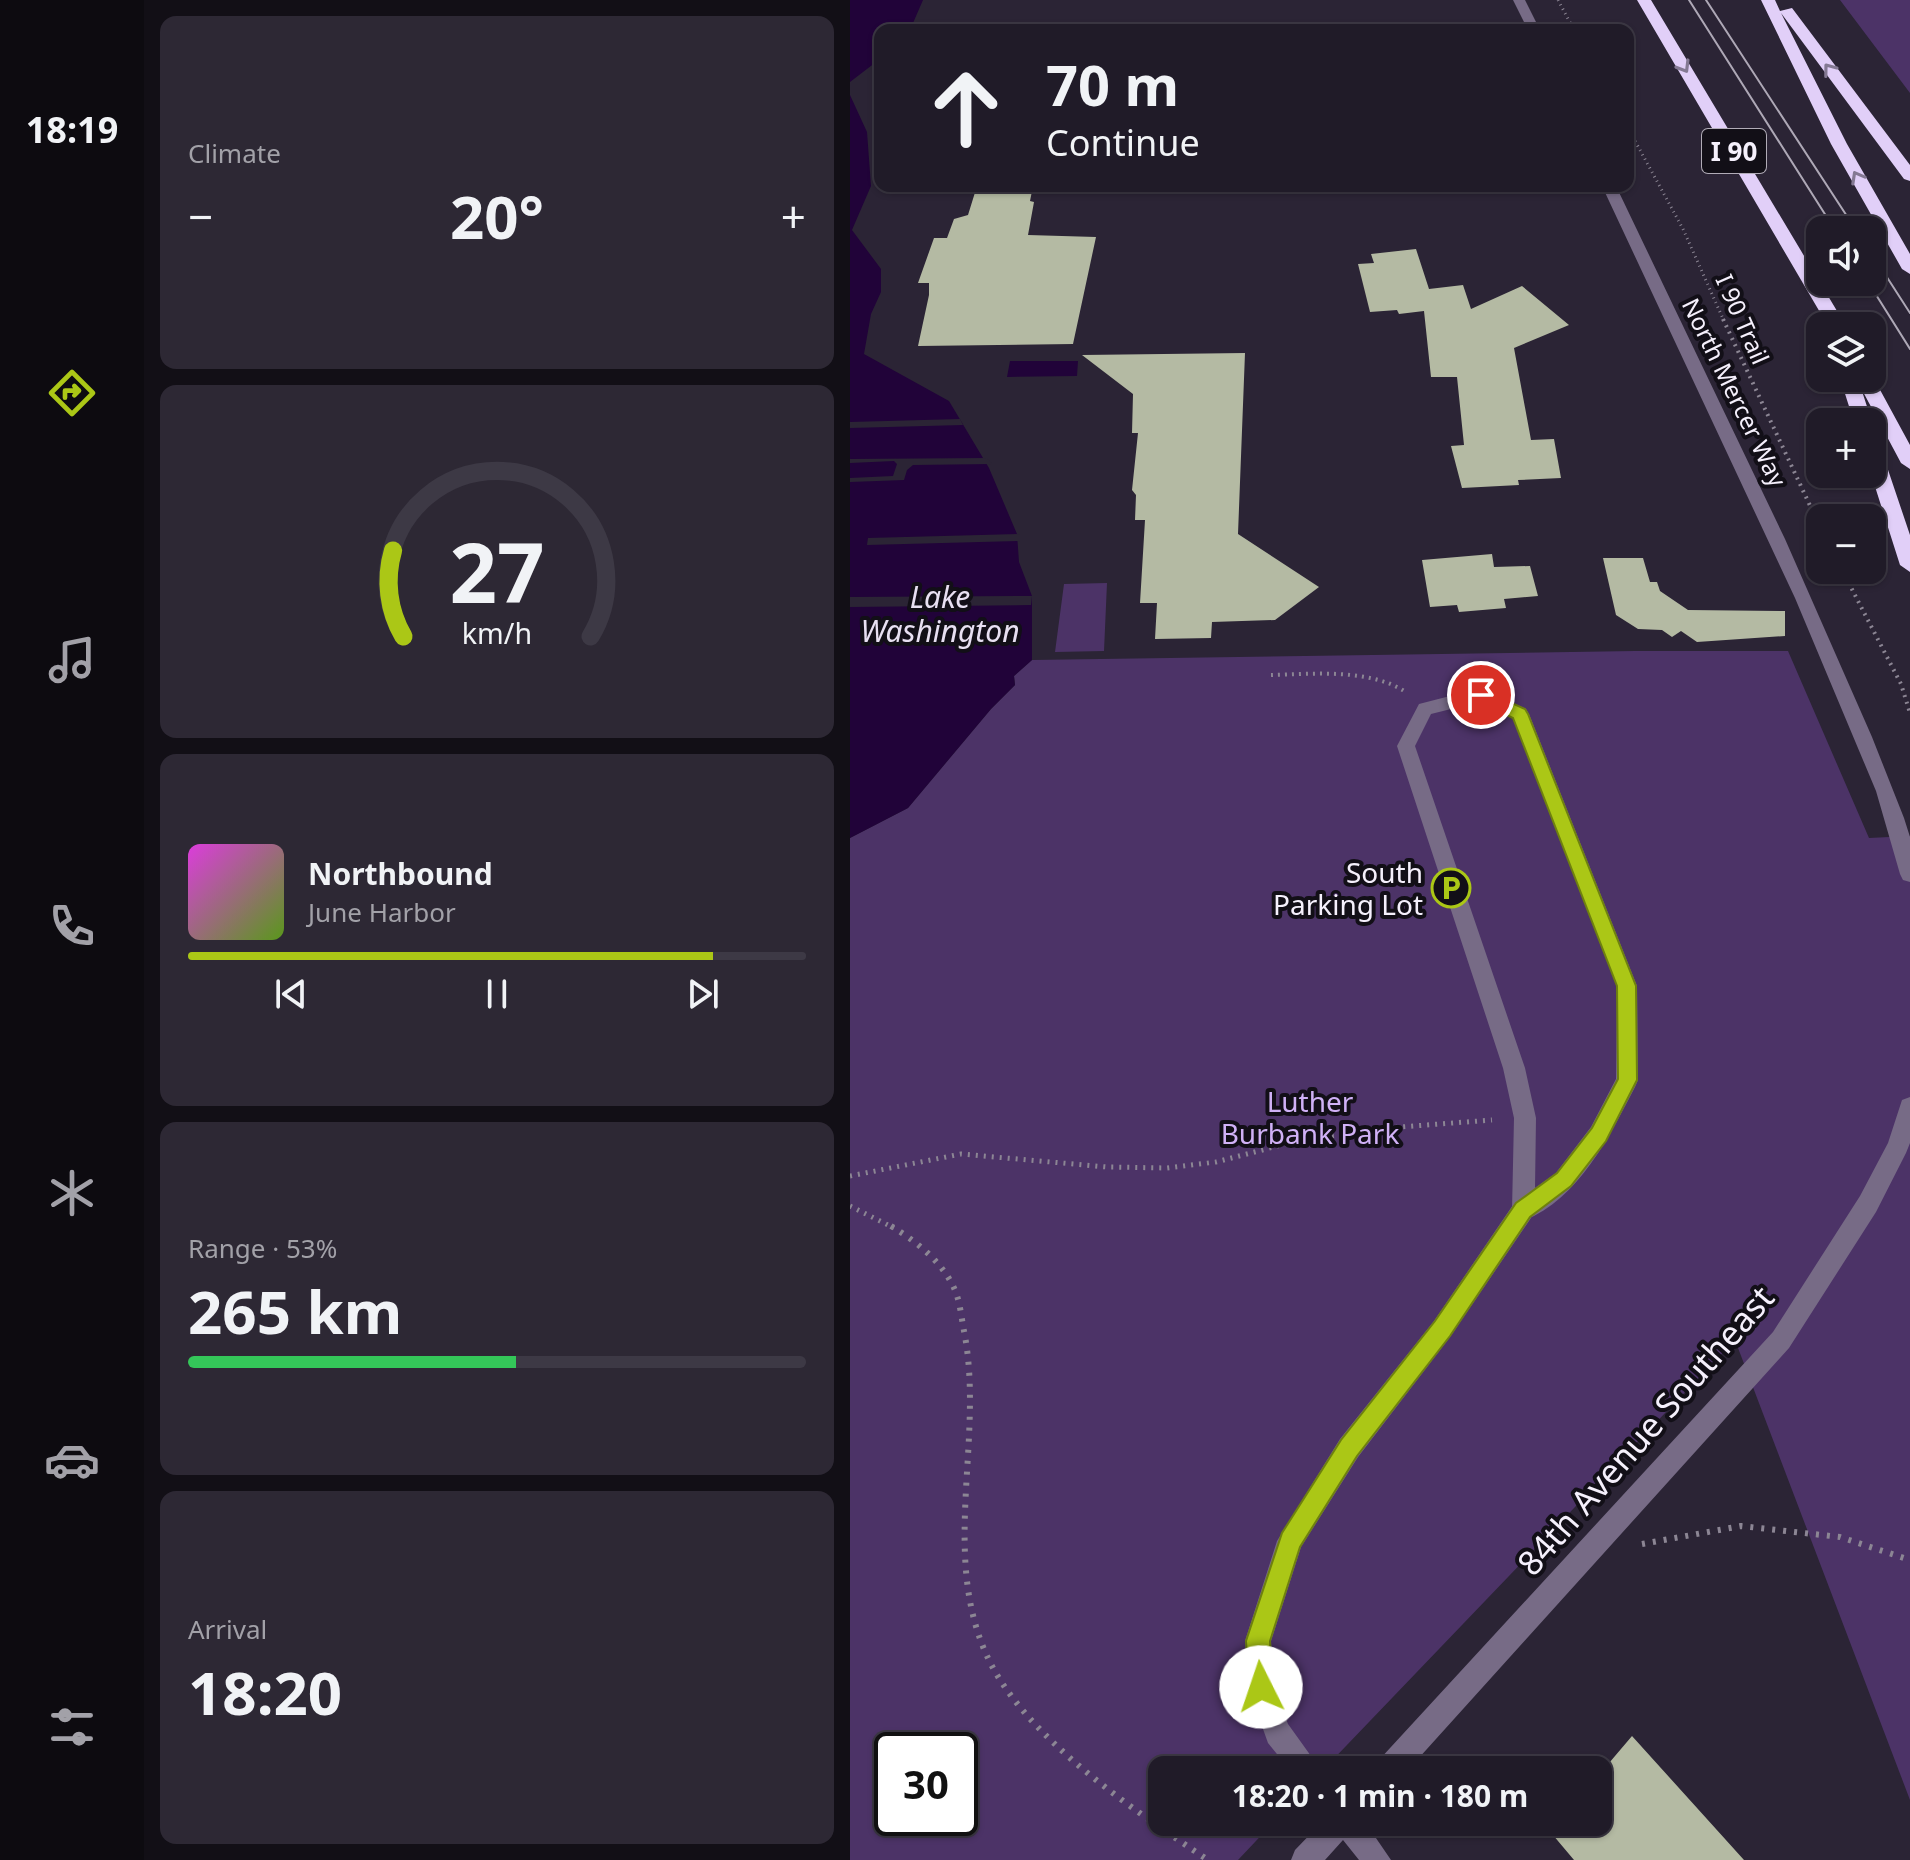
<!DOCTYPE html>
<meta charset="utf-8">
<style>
:root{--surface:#201b28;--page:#2d2834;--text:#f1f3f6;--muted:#a2a1a8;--line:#3d3945;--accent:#abc716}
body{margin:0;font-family:"Noto Sans",sans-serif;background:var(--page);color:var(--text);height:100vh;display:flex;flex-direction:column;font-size:30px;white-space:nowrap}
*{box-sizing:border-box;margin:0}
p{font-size:26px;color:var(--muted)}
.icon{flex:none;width:44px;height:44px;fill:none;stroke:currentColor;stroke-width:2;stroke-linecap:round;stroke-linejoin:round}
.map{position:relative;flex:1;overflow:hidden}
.panel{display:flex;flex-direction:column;gap:16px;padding:16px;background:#120f16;width:706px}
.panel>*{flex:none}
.top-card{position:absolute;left:24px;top:24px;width:760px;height:168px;border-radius:16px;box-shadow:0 2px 6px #0004,0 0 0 2px var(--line);background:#201b28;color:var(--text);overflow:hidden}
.buttons{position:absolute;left:956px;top:216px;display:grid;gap:16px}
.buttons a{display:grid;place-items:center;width:80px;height:80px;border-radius:16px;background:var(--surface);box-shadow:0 2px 6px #0004,0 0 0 2px var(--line);font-size:40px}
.speed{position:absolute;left:24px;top:1732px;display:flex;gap:16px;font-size:40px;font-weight:700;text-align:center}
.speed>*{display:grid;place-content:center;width:104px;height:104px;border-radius:50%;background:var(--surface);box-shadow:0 2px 6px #0004,0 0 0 2px var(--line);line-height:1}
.speed .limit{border:4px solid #111;border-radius:12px;background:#fff;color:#111}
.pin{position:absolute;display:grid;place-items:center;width:68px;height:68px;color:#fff;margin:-34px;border:4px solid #fff;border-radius:50%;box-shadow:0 2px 8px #0007}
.me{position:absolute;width:88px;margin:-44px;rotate:356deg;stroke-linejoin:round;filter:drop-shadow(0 0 6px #0008)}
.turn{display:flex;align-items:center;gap:28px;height:168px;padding:0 40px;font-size:36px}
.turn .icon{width:104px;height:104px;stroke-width:2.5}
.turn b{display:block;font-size:56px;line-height:68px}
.big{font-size:60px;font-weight:700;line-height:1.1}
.panel .card{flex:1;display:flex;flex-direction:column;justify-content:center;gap:12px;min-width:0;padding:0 28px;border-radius:16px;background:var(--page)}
.panel .dial{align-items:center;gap:0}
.dial svg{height:208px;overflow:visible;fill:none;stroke:var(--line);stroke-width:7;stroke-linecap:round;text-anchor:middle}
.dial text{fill:var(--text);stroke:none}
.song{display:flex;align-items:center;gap:24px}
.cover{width:96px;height:96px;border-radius:12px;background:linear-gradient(135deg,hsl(300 70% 55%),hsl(90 70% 35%))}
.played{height:8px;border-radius:4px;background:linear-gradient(90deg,var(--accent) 85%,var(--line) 85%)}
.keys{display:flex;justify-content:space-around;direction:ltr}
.heat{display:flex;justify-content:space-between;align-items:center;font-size:44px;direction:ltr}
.charge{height:12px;border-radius:6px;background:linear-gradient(90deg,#34c759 53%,var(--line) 0)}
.trip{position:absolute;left:298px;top:1756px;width:464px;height:80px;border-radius:16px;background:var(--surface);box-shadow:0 2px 6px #0004,0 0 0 2px var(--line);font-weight:700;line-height:80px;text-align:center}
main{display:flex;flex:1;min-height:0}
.tab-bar{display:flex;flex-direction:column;width:144px;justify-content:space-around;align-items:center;background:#0d0b10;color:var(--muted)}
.tab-bar .icon{width:56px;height:56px}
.tab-bar .current{color:var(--accent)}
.tab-bar b{font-size:36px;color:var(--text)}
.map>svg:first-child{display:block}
.green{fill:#4c3367;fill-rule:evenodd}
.water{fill:#210339}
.pier{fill:#2b2435}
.building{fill:#b4baa3}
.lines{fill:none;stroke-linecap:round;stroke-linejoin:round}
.path-far3{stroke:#8c8694;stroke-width:3;stroke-dasharray:1 4;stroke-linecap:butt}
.path-far2{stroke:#8c8694;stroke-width:4;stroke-dasharray:2 5;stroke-linecap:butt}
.path-far1{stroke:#8c8694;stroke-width:5;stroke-dasharray:2 6;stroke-linecap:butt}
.path{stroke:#8c8694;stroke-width:6;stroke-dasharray:3 8;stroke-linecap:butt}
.service{fill:#776b86;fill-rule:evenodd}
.minor{fill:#776b86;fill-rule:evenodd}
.tertiary{fill:#776b86;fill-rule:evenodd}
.motorway{fill:#e1cff8;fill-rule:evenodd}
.tram{stroke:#aea8b6;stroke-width:2}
.oneway{stroke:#847993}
.route{fill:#abc716;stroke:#6f810e;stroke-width:2}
.labels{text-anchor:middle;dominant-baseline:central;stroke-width:8;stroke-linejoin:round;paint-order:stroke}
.far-street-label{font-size:24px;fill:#f5f0fc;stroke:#120f17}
.shield{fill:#120f17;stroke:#b1acb7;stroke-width:2}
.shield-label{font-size:26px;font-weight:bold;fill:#f5f0fc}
.poi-label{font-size:28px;fill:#f5f0fc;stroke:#120f17;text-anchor:end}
.park-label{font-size:28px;fill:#d0b1f6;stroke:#120f17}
.water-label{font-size:30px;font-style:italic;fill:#e8e0f2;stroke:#120f17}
.near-street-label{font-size:34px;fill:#f5f0fc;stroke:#120f17}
</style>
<main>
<nav class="tab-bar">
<b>18:19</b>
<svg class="icon current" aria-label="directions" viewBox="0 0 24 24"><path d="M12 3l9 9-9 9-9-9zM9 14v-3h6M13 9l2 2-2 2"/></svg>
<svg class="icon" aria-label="music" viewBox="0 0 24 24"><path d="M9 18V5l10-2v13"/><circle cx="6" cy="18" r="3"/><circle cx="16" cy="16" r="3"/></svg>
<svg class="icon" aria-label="phone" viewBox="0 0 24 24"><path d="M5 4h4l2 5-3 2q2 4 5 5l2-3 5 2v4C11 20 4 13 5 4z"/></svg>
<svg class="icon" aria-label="climate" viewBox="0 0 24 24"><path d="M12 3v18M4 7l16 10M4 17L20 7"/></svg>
<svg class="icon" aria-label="car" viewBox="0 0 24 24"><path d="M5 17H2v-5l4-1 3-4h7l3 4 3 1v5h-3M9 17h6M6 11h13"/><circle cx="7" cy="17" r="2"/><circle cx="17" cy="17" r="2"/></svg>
<svg class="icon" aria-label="filters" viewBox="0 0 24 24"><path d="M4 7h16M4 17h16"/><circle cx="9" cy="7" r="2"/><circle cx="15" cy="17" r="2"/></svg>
</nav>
<section class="panel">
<div class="card"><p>Climate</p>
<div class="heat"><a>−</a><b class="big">20°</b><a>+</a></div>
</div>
<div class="card dial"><svg viewBox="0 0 100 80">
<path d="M14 69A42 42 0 1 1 86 69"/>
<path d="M14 69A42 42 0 0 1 10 36" stroke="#abc716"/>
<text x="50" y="56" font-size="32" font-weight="700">27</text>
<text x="50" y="72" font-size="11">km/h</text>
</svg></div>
<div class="card">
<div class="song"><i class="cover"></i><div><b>Northbound</b><p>June Harbor</p></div></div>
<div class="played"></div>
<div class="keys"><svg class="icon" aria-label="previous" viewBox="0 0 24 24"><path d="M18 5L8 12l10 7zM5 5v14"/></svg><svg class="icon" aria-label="pause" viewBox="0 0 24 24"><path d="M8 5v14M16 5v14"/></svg><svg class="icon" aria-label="next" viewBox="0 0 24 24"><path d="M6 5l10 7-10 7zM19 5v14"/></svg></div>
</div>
<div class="card"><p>Range · 53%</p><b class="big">265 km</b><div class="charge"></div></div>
<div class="card"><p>Arrival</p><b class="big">18:20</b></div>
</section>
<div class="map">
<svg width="1060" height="1860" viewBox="0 0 1060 1860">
<rect width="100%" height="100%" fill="#2b2435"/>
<path class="green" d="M990,0h70v93z
M257,583l-3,68 -49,1 9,-68z
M785,651h153l81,187 41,-2v964l-175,-460 -412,430h-161v52h112l-36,38h-388v-1022l58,-30 83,-99 24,-24 -1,-9 18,-16zM42,1750h68v68h-68z"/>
<path class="water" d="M0,0h73l-13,30h-30v29l-30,23z
M0,95l17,37 4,54 -19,44 29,39v23l-10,22 -7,40 85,47 40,67 28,66 2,28 13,34v64l-18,16 1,9 -24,24 -83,99 -58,30z
M160,361h68l-1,15 -70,1z"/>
<path class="pier" d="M110,419l3,6 -113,3v-6z
M137,458l5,6 -79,1 -6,5 -3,10 -54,2v-4l43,-2 4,-12 -3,-3 -44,2v-4z
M171,534v7l-154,4 1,-7z
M182,596l-1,9 -181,2v-10z"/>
<path class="building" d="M127,186h56l-3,15 4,1 -6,33 68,2 -23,107 -155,2 11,-51v-12h-11l16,-45h13l7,-19 14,-4z
M566,249l13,40 34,-4 8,24 51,-23 47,39 -55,23 17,92 23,-1 7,39 -43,2 1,5 -57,3 -11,-42 13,-1 -7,-68h-26l-7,-66 -25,3 -2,-4 -27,2 -12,-48 16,-1 -3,-9z
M395,353l-7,181 81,53 -44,33 -63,2 -1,16 -56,1 2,-36h-17l5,-83h-10l1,-25 -4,-5 6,-57h-6l1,-39 -51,-39z
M642,554l2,13 36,-1 8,30 -34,3 2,9 -47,4 -2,-7 -27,2 -8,-47z
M753,558h40l7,24h7l3,9 28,19 97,1v25l-88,6 -16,-11 -9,6 -10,-7 -24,-1 -22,-14z
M782,1736l112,124h-170l-32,-38h56v-46z"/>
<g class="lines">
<path class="path-far3" d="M708,0l16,30
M778,128l55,101 41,92"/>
<path class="path-far2" d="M873,319l97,208
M992,570l59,114 9,29
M421,675c43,-1 97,-7 135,17"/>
<path class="path-far1" d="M0,1176l111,-22 146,13 60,1 49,-6 77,-20 81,-13 118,-9
M0,1206l44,22"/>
<path class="path" d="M41,1226c23,14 48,33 61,58 8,14 9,32 12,47 21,106 -24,222 23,325 37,81 148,155 221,204
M792,1544l99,-18 99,11 70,23"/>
<path class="service" d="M631,688l45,21 3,5 108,272 1,94 -3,7c-26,50 -56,112 -112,134l-8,-3 -3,-8 2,-92 -11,-50 -106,-322 22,-42zM629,702l34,16 104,268 -1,93 -25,48 -35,46 -21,15 1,-70 -11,-50 -110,-322 16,-32z"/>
<path class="minor" d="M673,1199l8,3 3,8 -3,8 -81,119 -92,120 -57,90 -30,94 3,46 14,37 33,46h-31l-22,-27 -20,-56 -3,-46 32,-100 63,-102 94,-118 81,-119z"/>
<path class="tertiary" d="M663,0h12l15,30h-12z
M752,186h14l169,353 87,198 32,81 6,19v45l-7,-2 -3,-6 -24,-83 -81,-193z
M1060,1097v46l-4,10 -30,59 -87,136 -381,422h-33l4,-10 394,-428 87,-136 28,-53 14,-43z
M472,1822h43l26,38h-32l-16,-20 -18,20h-34l4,-10z"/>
<path class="motorway" d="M787,0h14l195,326h-18z
M911,0h14l5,11 12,-3 118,157v16l-6,-2 -123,-166 66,131 63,110v20l-8,-5 -71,-125z
M1022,375l38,70v24l-9,-6 -40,-75 11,34h-18l-14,-44h32z
M1022,443l9,6 29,86v37l-10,-7 -29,-91z"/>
<path class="tram" d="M839,0l146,230
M856,0l150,230
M1022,254l38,59
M1018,282l42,67"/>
</g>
<defs><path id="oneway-chevron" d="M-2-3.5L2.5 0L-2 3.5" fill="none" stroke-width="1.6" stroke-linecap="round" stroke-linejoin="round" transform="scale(2)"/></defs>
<g class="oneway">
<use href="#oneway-chevron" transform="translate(834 67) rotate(59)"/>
<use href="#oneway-chevron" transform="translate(979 69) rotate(-127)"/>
<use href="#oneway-chevron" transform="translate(1007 177) rotate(-119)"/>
</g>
<path class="route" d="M631,689l44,20 3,5 108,272 1,94 -31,61 -35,45 -41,31 -80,119 -93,120 -57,91 -30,94 3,46 -4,8 -8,4 -9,-4 -3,-8 -3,-46 36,-108 59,-93 94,-119 81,-118 41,-30 35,-45 26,-49 -1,-93 -104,-268 -38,-18 -2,-5z"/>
<defs>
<symbol id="parking-ring" viewBox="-11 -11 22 22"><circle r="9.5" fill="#120f17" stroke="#abc716" stroke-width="1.5"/><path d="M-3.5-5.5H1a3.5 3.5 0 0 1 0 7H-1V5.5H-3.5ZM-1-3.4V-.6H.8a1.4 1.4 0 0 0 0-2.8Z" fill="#abc716"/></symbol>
</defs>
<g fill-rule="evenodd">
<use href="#parking-ring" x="579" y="866" width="44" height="44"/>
</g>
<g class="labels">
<g class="far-street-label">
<text transform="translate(893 319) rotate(66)">I 90 Trail</text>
<text transform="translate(885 392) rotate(64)">North Mercer Way</text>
</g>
<rect class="shield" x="852" y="129" width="64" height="44" rx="6"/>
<g class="shield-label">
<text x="884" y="151">I 90</text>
</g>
<g class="poi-label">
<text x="573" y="872">South<tspan x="573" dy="32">Parking Lot</tspan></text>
</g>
<g class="park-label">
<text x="460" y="1101">Luther<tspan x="460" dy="32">Burbank Park</tspan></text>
</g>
<g class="water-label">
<text x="90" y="596">Lake<tspan x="90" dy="34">Washington</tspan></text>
</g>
<g class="near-street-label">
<text transform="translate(795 1430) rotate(-49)">84th Avenue Southeast</text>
</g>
</g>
</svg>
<div class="buttons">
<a><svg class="icon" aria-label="sound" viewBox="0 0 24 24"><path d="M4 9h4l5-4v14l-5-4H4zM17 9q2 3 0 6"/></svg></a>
<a><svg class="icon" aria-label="layers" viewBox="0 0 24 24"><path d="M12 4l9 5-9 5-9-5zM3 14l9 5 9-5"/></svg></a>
<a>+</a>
<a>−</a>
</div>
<div class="speed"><div class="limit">30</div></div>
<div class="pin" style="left:631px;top:695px;background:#d93025"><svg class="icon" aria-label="arrive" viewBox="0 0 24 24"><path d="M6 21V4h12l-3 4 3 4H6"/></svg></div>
<svg class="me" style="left:411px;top:1687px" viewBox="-20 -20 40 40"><circle r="19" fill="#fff"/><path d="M0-13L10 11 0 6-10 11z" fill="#abc716"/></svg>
<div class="trip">18:20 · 1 min · 180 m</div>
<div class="top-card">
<div class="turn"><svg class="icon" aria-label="ahead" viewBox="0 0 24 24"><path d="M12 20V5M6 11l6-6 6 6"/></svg><div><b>70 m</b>Continue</div></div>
</div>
</div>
</main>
